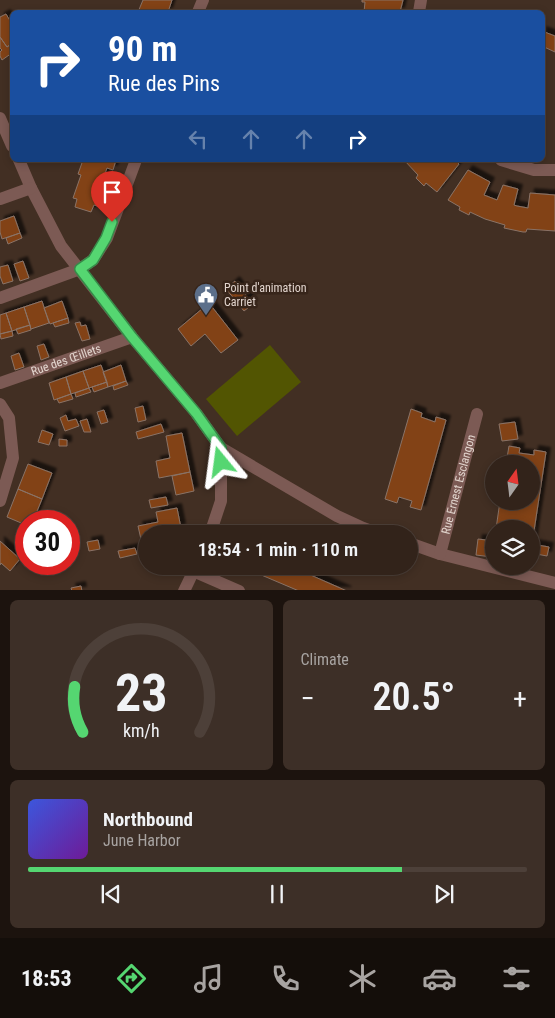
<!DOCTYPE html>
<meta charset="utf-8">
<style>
:root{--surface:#32231a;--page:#3d2f27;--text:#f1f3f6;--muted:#a8a4a2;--line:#4d4039;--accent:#55d671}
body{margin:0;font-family:"Roboto Condensed",sans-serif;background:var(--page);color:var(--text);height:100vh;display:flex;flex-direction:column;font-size:19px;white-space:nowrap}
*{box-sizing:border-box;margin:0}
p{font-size:16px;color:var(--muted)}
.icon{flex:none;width:28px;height:28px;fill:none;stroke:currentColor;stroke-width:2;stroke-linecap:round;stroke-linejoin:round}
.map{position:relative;height:590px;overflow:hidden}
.panel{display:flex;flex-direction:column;gap:10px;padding:10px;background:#1c130e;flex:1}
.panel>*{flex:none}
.top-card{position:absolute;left:10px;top:10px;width:535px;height:152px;border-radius:8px;box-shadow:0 2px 8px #0003,0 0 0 1px var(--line);background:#1a4fa0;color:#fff;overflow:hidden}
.needle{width:32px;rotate:14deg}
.buttons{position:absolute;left:485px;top:455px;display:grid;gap:10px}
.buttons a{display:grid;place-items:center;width:55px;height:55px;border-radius:50%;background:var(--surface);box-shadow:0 2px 8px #0003,0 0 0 1px var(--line);font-size:25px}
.speed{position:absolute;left:15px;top:510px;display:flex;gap:10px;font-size:25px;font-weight:700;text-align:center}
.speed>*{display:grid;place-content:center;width:65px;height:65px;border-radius:50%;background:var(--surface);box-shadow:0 2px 8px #0003,0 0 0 1px var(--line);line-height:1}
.speed .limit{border:8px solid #d22;background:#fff;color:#111}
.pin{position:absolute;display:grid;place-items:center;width:42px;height:42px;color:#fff;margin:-51px -21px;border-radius:50% 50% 50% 0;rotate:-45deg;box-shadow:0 0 5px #0007}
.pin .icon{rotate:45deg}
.me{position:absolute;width:55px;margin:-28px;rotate:344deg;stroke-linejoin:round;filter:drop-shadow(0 0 4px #0008)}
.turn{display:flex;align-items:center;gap:18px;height:105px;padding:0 15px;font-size:22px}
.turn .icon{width:65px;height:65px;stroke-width:2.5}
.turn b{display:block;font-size:35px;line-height:42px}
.lanes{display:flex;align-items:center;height:48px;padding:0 15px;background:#0003;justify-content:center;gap:25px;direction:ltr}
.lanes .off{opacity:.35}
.big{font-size:38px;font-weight:600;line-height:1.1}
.panel .tile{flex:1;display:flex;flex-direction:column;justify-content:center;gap:8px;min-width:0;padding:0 18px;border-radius:8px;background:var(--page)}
.panel .dial{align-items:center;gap:0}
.dial svg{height:130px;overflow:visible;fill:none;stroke:var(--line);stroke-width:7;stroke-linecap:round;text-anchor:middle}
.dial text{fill:var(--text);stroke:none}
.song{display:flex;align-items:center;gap:15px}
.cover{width:60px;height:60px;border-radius:8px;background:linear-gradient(135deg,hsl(230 70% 55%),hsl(280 70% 35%))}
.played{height:5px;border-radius:2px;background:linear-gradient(90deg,var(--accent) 75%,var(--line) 75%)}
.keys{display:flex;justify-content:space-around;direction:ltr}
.heat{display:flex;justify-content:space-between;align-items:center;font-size:28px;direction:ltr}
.panel .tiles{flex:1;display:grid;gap:10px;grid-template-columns:1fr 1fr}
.tile:last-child{grid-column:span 2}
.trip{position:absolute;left:138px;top:525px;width:280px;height:50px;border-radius:25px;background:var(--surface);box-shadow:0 2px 8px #0003,0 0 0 1px var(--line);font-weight:600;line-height:50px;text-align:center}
.menu{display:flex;height:80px;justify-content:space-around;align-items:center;background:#140e0a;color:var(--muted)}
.menu .icon{width:35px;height:35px}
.menu .current{color:var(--accent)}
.menu b{font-size:22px;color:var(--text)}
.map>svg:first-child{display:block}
.green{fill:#525502}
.building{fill:#824315;stroke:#8a7367;filter:url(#shadow)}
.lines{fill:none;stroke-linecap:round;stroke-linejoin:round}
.street{stroke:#7c5a54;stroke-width:12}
.route-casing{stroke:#378b49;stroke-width:12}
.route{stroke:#55d671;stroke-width:9}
.labels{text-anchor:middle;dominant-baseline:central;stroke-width:5;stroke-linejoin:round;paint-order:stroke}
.poi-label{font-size:12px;fill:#e2d5ce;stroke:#37251a;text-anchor:start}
.street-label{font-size:12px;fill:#e2d5ce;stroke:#37251a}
</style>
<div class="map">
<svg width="555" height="591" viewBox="0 0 555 591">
<defs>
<filter id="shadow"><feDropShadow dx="4.5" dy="-4.5" stdDeviation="1" flood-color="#0009"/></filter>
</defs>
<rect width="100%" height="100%" fill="#422f23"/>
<path class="green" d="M270,345l31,37 -64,54 -31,-37z"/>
<path class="building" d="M143,0h29l-4,12h-30z
M362,0h41l-3,12 -15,-1v1h-21l1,-10h-3z
M6,14l6,10v19l-5,4 -7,-10v-20z
M542,31l13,5v16l-13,-6z
M0,37l7,10 3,-2 2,4v4l-10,7 -2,-4v-4l2,-2 -2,-2z
M83,160h33l-3,10 -6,-2 -5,14 6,2 -8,23 -6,-2 -3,7 -16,-5 2,-8 -4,-1 8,-23 -3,-1z
M404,160h51l4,4 -22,28 -11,-9 -2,3 -8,-8 2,-3z
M468,170l22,12 -6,13 13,5 6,-15 15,4 -4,16 3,1 11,2 2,-15 25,2v36l-28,-2 -1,3h-3l-19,-4 1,-3 -20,-6 -15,-7 -1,3 -10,-5 1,-3 -12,-7z
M14,216l6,17 -18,6 -2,-7v-11z
M20,233l2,5 -14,6 -2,-6z
M23,261l6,17 -9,3 -6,-17z
M8,265l5,16 -10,3 -3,-8v-9z
M235,281l18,23 -9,7 -18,-22z
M42,301l7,22 -18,6 -7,-22z
M62,301l6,17 -18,6 -6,-16z
M209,303l29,37 -17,13 -16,-19 -14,12 -13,-17z
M24,307l6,18 -18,6 -6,-18z
M6,313l6,18 -12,3v-19z
M68,318l1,5 -14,4 -2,-4z
M80,322l1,4 5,-1 4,14 -8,2 -7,-18z
M30,325l1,5 -13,4 -2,-5z
M12,331l1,5 -12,3 -1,-5z
M44,344l5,13 -8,3 -4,-14z
M19,353l5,14 -9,3 -4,-14z
M101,365l6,17 -18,6 -6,-17z
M121,365l5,16 -18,6 -5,-15z
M83,371l6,17 -18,6 -5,-17z
M66,377l5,17 -17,6 -5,-17z
M126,381l2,4 -14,5 -1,-4z
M107,382l1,5 -14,5 -2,-5z
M89,388l2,4 -15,5 -1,-4z
M71,394l2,5 -14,4 -2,-4z
M143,406l3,14 -8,2 -3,-14z
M411,409l11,4 -1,4 14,5 1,-5 10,3 -25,90 -11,-3 2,-6 -13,-4 -2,6 -12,-4z
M104,410l4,12 -7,2 -4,-12z
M66,415l2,6 8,-2 3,7 -14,5 -5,-13z
M87,419l4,13h-7l-4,-11z
M515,422l3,17 -16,2 -3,-17z
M161,424l3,8 -26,7 -2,-7z
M42,430l11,4 -4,11 -11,-3z
M182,433l8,39 -31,6 -3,-17 14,-3 -4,-22z
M59,439l8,1v6h-8z
M509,446l11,2 -1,5 15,2v-5l12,2 -14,92 -1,-15h-35l4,-28h31v-37h-25z
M28,464l24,9 -10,26 -24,-10z
M190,472l4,19 -18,4 -4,-19z
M18,489l24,10 -9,22h-7v4l-19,-8z
M166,497l2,8 -17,3 -2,-8z
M177,508l4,20 -13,3 1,3h-23v9l-4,1 -4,-18 20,-4 -2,-10z
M478,539l16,2 -2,16 -16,-2z
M98,540l2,9 -11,2 -2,-9z
M0,541l20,18 -10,12 -9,-8 -1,2z
M532,544l17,3 -2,9 -16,-3z
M135,548l2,6 -17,4 -2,-7z
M262,566h28l57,25h-48l-40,-17z
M81,586l1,5h-10l-1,-3z"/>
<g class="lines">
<g class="street">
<path d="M198,12l5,-12"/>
<path d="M419,12l2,-12"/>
<path d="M0,118l12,28"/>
<path d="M19,160l12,28 30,58 71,91 64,76 25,35 116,68 26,12 17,6"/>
<path d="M501,160l33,10h21"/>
<path d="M0,199l31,-11"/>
<path d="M0,298l80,-29 13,-9 14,-22 29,-78"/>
<path id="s1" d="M0,383l132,-46"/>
<path d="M0,404l9,14 4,40 -13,43"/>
<path d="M210,534l11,-33v-53"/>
<path d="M409,543l31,11 115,29"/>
<path id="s2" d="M440,554l37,-140"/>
<path d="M193,571l46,20"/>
<path d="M184,591l12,-25"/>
</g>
</g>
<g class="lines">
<defs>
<path id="route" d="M112,222l-6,16 -13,22 -13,9 52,68 64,76 25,35v14"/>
</defs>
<use href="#route" class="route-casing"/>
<use href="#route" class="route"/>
</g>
<defs>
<symbol id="civic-pin" viewBox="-11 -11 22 30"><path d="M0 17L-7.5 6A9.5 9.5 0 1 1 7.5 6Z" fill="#5c6f8a" stroke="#37251a"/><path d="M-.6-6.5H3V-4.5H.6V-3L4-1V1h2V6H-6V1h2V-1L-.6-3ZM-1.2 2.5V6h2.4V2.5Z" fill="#fff"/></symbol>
</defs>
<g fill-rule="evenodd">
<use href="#civic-pin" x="192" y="281" width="28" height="38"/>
</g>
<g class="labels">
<g class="poi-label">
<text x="224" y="288">Point d'animation<tspan x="224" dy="14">Carriet</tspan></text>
</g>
<g class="street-label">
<text stroke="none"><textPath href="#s1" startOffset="70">Rue des Œillets</textPath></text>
<text stroke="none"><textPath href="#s2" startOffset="72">Rue Ernest Esclangon</textPath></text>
</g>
</g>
</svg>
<div class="buttons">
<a><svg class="needle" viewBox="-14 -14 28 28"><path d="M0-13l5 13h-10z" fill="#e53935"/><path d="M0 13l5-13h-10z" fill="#a8a4a2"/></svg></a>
<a><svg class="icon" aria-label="layers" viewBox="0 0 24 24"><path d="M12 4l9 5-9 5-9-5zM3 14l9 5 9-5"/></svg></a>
</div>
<div class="speed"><div class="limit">30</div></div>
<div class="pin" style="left:112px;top:222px;background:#d93025"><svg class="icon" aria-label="arrive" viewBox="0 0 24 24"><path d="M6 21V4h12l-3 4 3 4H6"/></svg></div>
<svg class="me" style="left:221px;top:462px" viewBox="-20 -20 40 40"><path d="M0-17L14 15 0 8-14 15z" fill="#55d671" stroke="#fff" stroke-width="4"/></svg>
<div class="trip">18:54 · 1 min · 110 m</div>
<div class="top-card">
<div class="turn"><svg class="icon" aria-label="right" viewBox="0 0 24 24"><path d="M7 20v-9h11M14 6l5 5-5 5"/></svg><div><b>90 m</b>Rue des Pins</div></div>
<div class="lanes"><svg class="icon off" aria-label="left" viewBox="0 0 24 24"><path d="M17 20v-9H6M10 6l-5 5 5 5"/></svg><svg class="icon off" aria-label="ahead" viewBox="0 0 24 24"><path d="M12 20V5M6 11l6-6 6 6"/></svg><svg class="icon off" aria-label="ahead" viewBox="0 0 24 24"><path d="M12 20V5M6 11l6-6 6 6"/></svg><svg class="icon" aria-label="right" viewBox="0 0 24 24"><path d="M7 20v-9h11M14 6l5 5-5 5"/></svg></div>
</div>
</div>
<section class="panel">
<div class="tiles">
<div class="tile dial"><svg viewBox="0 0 100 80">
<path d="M14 69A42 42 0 1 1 86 69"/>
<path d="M14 69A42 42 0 0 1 9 41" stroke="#55d671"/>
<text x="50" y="56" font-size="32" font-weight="700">23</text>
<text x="50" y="72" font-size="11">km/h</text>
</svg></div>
<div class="tile"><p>Climate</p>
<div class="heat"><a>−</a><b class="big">20.5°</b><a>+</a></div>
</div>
<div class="tile">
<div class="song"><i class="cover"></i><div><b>Northbound</b><p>June Harbor</p></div></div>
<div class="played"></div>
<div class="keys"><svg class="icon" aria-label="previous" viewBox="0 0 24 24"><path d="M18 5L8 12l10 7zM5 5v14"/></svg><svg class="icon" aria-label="pause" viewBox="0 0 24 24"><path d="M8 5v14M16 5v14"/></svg><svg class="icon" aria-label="next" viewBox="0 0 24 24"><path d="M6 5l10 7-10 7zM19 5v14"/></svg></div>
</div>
</div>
</section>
<nav class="menu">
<b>18:53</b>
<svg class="icon current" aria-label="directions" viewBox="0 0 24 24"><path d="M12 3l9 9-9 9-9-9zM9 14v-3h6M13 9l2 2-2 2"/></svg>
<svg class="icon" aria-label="music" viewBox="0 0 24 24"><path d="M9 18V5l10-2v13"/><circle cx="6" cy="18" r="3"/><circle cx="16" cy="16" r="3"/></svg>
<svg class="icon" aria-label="phone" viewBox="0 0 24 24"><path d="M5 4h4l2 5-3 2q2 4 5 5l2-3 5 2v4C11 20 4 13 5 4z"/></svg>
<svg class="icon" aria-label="climate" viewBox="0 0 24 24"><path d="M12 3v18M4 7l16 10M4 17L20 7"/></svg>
<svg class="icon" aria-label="car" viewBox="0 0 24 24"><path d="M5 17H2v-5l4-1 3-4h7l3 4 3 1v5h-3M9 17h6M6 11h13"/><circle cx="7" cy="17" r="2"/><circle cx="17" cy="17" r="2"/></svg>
<svg class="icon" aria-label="filters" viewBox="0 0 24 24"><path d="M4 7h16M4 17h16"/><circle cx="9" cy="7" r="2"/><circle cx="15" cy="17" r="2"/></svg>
</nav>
